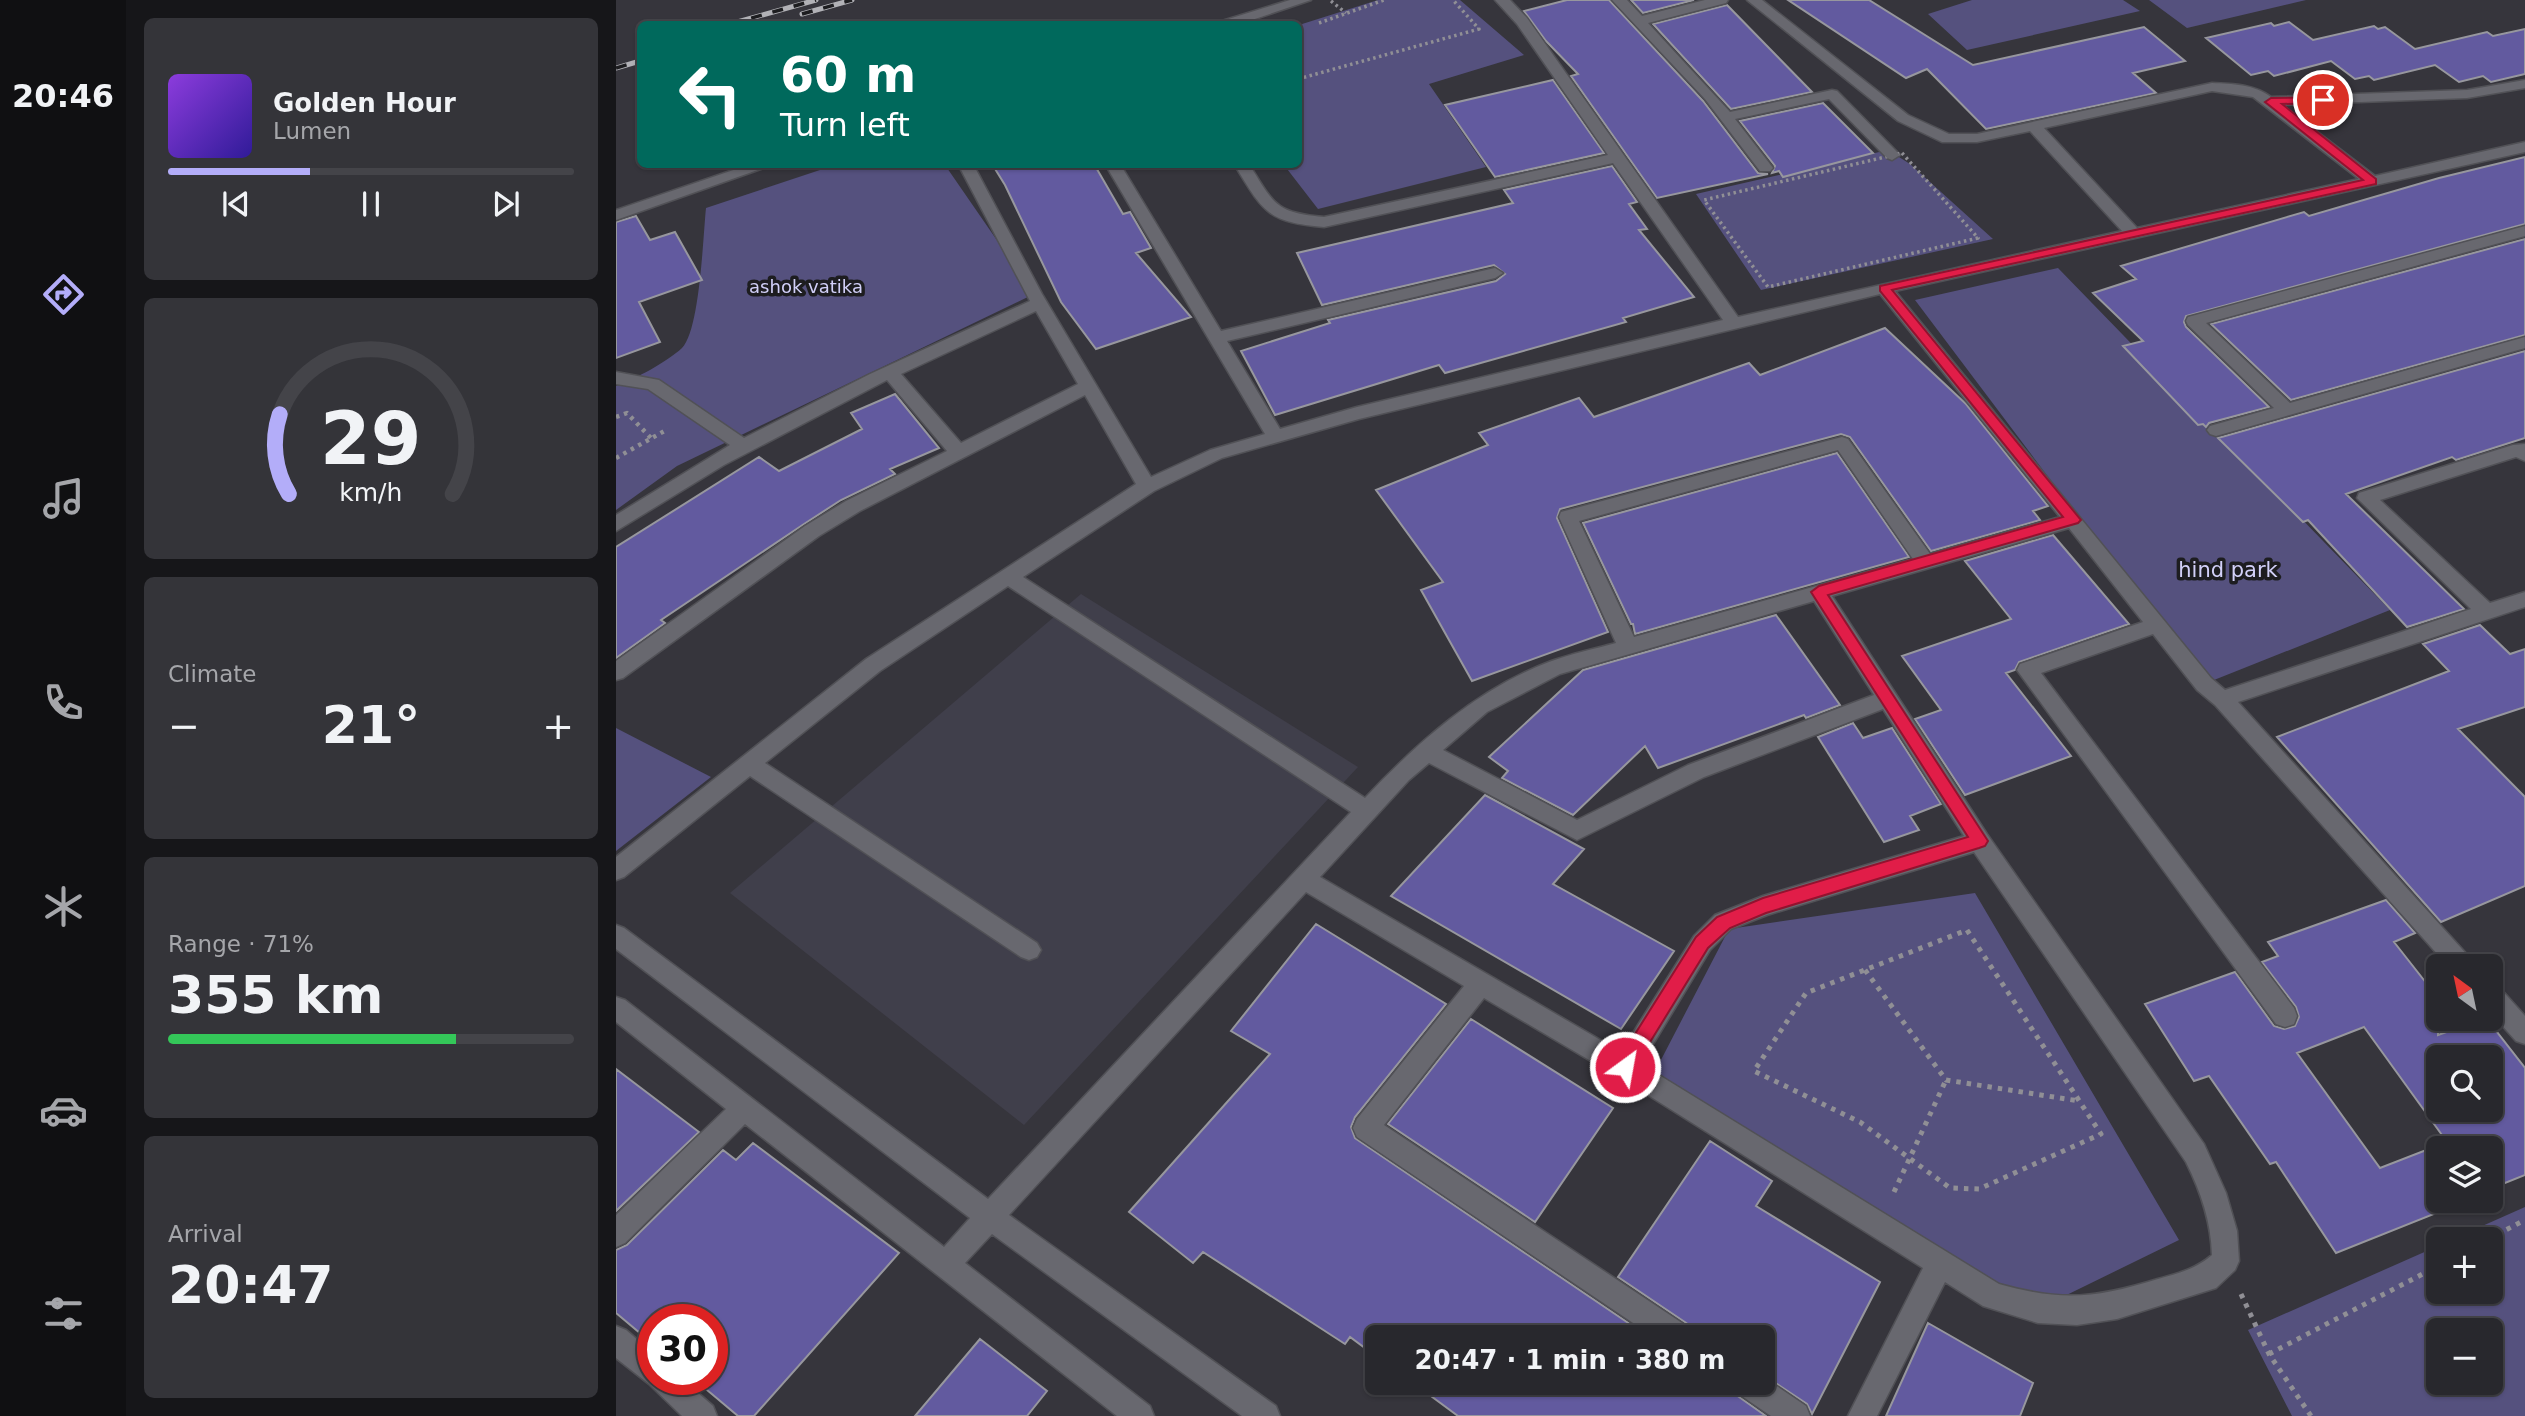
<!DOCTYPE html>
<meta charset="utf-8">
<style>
:root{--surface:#28282d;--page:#343439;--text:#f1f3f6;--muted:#a5a6aa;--line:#444449;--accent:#b3adf9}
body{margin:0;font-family:"DejaVu Sans",sans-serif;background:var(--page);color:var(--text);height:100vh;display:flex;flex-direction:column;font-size:26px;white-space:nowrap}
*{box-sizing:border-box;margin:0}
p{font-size:23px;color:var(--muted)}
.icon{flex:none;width:38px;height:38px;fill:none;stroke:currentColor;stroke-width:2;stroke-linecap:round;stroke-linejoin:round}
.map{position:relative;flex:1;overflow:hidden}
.sheet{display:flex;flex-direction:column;gap:18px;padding:18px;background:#161619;width:490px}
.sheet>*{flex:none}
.banner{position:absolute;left:21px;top:21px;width:665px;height:147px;border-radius:10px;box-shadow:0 2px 5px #0004,0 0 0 2px var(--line);background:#00695c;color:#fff;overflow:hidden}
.needle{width:46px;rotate:327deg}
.fabs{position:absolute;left:1810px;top:954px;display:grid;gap:14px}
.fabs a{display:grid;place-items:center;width:77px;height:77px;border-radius:10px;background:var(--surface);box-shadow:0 2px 5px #0004,0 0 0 2px var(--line);font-size:35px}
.speed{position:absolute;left:21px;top:1304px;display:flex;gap:14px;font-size:35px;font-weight:700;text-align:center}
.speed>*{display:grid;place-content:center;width:91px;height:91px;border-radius:50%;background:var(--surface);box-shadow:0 2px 5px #0004,0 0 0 2px var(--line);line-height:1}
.speed .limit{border:10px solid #d22;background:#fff;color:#111}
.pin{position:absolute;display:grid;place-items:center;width:60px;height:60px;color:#fff;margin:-30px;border:4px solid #fff;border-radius:50%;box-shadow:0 2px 7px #0007}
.me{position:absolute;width:77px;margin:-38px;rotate:32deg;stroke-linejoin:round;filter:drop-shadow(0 0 5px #0008)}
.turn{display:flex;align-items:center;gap:24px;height:147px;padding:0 28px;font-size:32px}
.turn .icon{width:91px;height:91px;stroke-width:2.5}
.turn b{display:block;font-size:49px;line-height:60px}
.big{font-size:52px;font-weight:700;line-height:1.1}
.sheet .widget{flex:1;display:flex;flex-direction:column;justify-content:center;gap:10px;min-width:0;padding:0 24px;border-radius:10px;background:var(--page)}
.sheet .dial{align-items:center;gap:0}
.dial svg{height:182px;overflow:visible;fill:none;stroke:var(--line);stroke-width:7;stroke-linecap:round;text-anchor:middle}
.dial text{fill:var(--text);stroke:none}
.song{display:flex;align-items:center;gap:21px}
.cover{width:84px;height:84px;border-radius:10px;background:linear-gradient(135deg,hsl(270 70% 55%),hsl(250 70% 35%))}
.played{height:7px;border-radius:4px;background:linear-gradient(90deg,var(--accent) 35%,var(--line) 35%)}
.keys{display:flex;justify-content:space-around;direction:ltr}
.heat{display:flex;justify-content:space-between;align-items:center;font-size:38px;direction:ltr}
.charge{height:10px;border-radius:5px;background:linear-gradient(90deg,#34c759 71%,var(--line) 0)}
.trip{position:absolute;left:749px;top:1325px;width:410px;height:70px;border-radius:10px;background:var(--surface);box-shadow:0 2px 5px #0004,0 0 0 2px var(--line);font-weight:700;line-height:70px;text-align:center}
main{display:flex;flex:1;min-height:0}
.tabs{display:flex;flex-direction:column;width:126px;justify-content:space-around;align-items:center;background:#101012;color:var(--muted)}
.tabs .icon{width:49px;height:49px}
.tabs .current{color:var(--accent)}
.tabs b{font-size:32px;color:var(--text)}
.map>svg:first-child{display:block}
.built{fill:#403f4b}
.green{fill:#55517e;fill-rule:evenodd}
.building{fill:#625a9f;stroke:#97979e;stroke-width:2;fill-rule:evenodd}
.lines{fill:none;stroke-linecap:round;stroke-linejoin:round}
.minor-casing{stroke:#515156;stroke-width:3}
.path-far2{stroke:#908f95;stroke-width:3.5;stroke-dasharray:2.5 3.5;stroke-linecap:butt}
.path-far1{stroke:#908f95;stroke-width:4.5;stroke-dasharray:3.5 5;stroke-linecap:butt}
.path{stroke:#908f95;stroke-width:5;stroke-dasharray:4.5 6;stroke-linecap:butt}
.minor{fill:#68686f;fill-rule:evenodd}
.rail-casing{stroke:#b1b1b6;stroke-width:5}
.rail{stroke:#1d1d20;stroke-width:3.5;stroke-dasharray:11;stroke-linecap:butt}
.route{fill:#e11d48;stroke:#92132f;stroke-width:2}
.labels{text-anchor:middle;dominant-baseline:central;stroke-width:7;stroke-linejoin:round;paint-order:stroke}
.far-park-label{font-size:18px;fill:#d2d0f8;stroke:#1d1d20}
.park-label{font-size:21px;fill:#d2d0f8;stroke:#1d1d20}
</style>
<main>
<nav class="tabs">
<b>20:46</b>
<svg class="icon current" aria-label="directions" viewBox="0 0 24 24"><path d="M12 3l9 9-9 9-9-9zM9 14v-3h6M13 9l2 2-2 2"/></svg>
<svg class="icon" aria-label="music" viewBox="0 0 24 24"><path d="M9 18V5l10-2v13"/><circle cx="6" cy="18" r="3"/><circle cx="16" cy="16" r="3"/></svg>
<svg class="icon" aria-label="phone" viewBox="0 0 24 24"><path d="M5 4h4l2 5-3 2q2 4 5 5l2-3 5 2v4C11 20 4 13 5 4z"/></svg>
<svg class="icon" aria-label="climate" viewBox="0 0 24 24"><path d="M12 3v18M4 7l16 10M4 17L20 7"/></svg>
<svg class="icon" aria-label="car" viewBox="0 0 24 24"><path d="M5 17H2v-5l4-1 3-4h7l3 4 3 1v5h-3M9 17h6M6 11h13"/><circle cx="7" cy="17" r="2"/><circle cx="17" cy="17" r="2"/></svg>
<svg class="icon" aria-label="filters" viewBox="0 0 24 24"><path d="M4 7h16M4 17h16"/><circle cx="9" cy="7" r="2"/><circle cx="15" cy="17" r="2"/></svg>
</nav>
<section class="sheet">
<div class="widget">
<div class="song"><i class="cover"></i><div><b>Golden Hour</b><p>Lumen</p></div></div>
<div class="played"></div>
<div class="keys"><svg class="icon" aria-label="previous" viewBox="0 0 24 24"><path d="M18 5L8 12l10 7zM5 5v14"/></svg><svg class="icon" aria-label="pause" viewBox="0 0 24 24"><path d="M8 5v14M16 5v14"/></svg><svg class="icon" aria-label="next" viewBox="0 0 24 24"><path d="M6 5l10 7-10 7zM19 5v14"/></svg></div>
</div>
<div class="widget dial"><svg viewBox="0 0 100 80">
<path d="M14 69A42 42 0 1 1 86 69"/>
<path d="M14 69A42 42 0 0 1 10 34" stroke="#b3adf9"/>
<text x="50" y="56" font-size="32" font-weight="700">29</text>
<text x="50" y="72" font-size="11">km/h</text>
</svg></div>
<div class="widget"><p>Climate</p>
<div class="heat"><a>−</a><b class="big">21°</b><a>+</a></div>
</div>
<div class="widget"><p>Range · 71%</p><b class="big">355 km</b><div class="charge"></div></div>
<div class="widget"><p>Arrival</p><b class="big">20:47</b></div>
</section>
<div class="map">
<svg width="1909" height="1416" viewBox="0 0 1909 1416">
<rect width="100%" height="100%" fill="#36353c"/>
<path class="built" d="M465,594l277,173 -334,358 -294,-232z"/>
<path class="green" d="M762,0h82l64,55 -95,29 57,83 -168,42 -34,-44 14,-1 1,-139z
M1356,0h151l17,11 -173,39 -39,-36z
M1533,0h157l-119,28z
M1272,150l22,14 83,75 -232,51 -65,-96z
M219,165h110l89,129 -357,172 -61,44v-124c19,-7 51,-24 66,-38 18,-18 21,-112 24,-140z
M1442,268l332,342 -186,74 -289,-384z
M0,728l95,49 -95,74z
M1359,893l204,347 -141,69 -388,-228 79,-152z
M1909,1207v209h-233l-44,-86 190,-84v46h52v-53h-37zM1874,1330v52h-52v-52z"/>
<path class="building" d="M951,0h42l94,101 55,72 10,1 -111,24 -86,-122 7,-2 -32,-33 -22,-30z
M1015,0h63l-51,13z
M1172,0h81l104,65 171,-38 41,34 -52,12 23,20 -170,36 -59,-60 -21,9z
M1111,5l85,87 -81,17 -78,-85z
M1673,22l24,18 61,-14 4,3 7,-2 30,22 72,-17 6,4 32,-7v45l-34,8 -8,-6 -24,6 -24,-17 -61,15 -5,-4 -14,3 -24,-18 -57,15 -6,-5 -17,4 -45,-37 65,-15 3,3z
M937,80l51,73 -109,24 -50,-72z
M1207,103l50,50 -90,24 -4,-6 -7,2 3,-7 -35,-45z
M1909,157v67l-339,92 -2,6 2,5 83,80 -60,16 -3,4 -3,-3 -5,1 -75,-79 20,-5 -50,-48 43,-14 -15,-13 183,-54 5,4 130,-38z
M376,164h102l29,50 7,-2 21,36 -15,5 55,64 -95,32 -35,-47 -56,-117z
M996,166l25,36 -8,2 18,25 -8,1 55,67 -71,21 3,4 -181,51 -6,-8 -164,50 -34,-64 89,-28 -2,-3 168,-39 9,-7 -11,-9 -172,40 -25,-52 216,-50 -9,-13z
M20,216l14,24 25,-8 27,48 -63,22 21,40 -44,16v-136z
M1909,239v96l-234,65 -80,-76z
M1269,328l81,76 82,102 -15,5 7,9 -109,31 -81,-114 -9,-3 -281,75 -3,9 51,114 -136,49 -51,-91 22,-8 -67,-92 112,-45 -9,-12 100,-35 15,19 155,-54 11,12z
M1909,351v87l-69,22 -4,-3 -106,37 118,115 -57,18 -99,-107 -5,2 -85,-84z
M279,394l44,54 -49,21 5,5 -54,26 -37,24 -143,96 4,3 -49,35v-111l143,-90 20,14 83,-42 -11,-16z
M1221,453l72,104 -274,77 -2,-10h-2l-48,-101z
M1437,535l76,89 -110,38 -4,8 -9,3 65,83 -106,39 -50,-76 26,-9 -39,-54 109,-37 -46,-58z
M1160,615l64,90 -34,13 -2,-3 -146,53 -13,-22 -72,69 -71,-37 6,-7 -19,-14 94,-87z
M1864,625l30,29 15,-5v58l-67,22 67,68v89l-84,36 -164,-185 172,-66 -26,-27z
M1237,723l10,15 29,-10 49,76 -31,12 9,14 -35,12 -66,-105z
M869,795l99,54 -31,35 121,67 -53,78 -230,-133z
M1770,900l29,33 -21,9 44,56v37l48,-17 39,50v107l-35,14v-41h-52v52h22l-8,4 2,2 -118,47 -60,-91 -6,2 -61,-88 -15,5 -49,-77 90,-32 39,54 10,3 11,-3 4,-9 -3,-10 -34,-45 16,-6 -10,-14zM1748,1027l83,115 -67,26 -83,-115zM1822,1057h52v53h-52z
M700,924l130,80 -91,113 -4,10 4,11 294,199h-272v20l-27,-20 -5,7 -142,-92 -10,11 -64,-51 141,-158 -39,-23z
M855,1019l142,89 -78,114 -147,-98z
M0,1069l83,63 -83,79z
M1094,1141l62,40 -16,25 124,76 -68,132 -5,-10 -45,-30v-37h-68l-5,-12 -71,-48z
M137,1143l146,110 -145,163h-16l-44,-37h18v-59h-59v24l-37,-31v-63l11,-5 96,-95 13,10z
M1312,1323l105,60 -13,33h-134z
M364,1339l67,52 -20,25h-112z
M796,1382h318l5,12 31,22h-308z"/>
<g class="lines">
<defs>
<path id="minor" d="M674,0h21l-71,24h-20l2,-3z
M879,0h15l17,18 211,299 384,-86 -92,-100 -53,11h-35l-44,-21 -151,-121h15l146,115 41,19h28l235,-51c20,1 42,1 59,14l196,-7 58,-10v8l-58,10 -185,7 93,71 150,-34v10l-630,139 316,387 14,12 246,-81 -114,-111 2,-5 154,-48 12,-1v17l-9,-4 -136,43 110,103 35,-11v15l-287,95 233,257 4,7h-27l-233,-261 -18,-15 -44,-56 -112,39 253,335 3,8 -3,8 -9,3 -9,-3 -259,-354 3,-6 123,-42 -74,-94 -237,68 155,238 217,310 22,49 11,38 2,30 -4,9 -19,18 -99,31 -40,6 -39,-2 -55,-17 -38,-24 -68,134h-29l75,-148 -283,-178 -156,-92 -100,127 304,202 4,10h-38l-297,-200 -4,-9 4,-9 107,-133 -158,-94 -297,323 267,191 4,10h-38l-250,-182 -27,29 185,143 4,10h-37l-372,-292 -120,119 -9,4v-32l110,-106 -110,-87v-25l9,3 319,247 26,-29 -354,-269v-24l8,3 364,271 363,-387 -343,-226 -128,85 -115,92 272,180 4,7 -4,7 -8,3 -8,-3 -271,-181 -126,101 -8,3v-23l250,-198 270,-175 -51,-89 -225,116 -41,25 -196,142 -7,2v-19l189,-135 41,-25 101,-50 -60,-71 -163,85 -108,66v-16l114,-70 -82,-56 -32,-5v-12l43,8 85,58 126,-64 160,-73 -72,-137h15l69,130 109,183 59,-27 55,-16 -160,-270h15l101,167 274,-63 8,5 -8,5 -268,63 53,88 77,-22 366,-87 -110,-157 -289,64c-58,-5 -61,-16 -90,-63h15c25,40 26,49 75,53l284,-62 -91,-131zM1596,91l41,6 106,82 -222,49 -93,-100zM1264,294l180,223 -130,37 -82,-115 -6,-2 -281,75 -2,5 57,126c-22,6 -46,11 -67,19 -72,27 -132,81 -184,136l-342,-221 131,-86 68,-33 137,-39zM420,311l42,73 -117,59 -60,-69zM1222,450l75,109 -279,78 -55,-116zM1198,601l60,94 -186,70 -111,55 -134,-70 44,-38 73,-38zM1267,709l81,127 -201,60 -48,19 -21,21 -73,116 -301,-175 89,-97 20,-17 148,77 127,-63zM1358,852l212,310c15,30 25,59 26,93 -16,14 -33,18 -54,24 -62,19 -95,23 -159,5l-358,-220 69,-114 21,-21 36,-14z
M996,0h15l15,16 63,-16h23l-2,3 -78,20 82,89 102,-22 5,1 63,64 -8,5 -5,-2 -58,-59 -94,20 38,49 -3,3h-10l-55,-72z
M135,164h24l-159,56v-10z
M1909,226v10l-319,87 84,80 235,-66v11l-309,88 -6,-2 -3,-4 3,-4 64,-18 -86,-83 -2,-4 2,-4z
M1874,984l9,3 26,29v28l-9,-3 -26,-29z
M0,1326l10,4 27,23v26h29l31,27 4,10h-35l-33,-32 -33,-26z
M1146,1376l44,30 4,10h-39l-35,-24 -4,-10h30z"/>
</defs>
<use href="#minor" class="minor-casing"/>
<path class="path-far2" d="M715,1l15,12
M703,23l65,-23
M682,79l181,-50 -26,-29
M1286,153l76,85 -210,49 -64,-87z"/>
<path class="path-far1" d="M0,417l11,-4 25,26
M0,458l52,-29"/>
<path class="path" d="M1351,930l134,204 -122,55 -29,-1 -90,-66 -106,-51 52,-78z
M1249,970l81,110 133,21
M1278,1192l52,-112
M1872,1239l37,-19
M1625,1294l28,60 42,62
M1653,1354l169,-88"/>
<use href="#minor" class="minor"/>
<defs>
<path id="rail" d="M186,14l50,-14
M114,24l86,-24
M0,68l24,-7"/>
</defs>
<use href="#rail" class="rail-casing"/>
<use href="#rail" class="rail"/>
</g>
<path class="route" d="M1711,97l1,3 -5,3 -41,1 94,75v5l-484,106 189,230 -3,3 -250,72 160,246 -3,5 -6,2 -213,65 -36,15 -22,20 -77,125 -6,3 -7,-3 -3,-6 3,-6 78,-124 21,-20 46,-19 205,-61 -157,-245 8,-6 244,-69 -183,-226v-5l483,-106 -98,-78 6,-4z"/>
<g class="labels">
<g class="far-park-label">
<text x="190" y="286">ashok vatika</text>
</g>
<g class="park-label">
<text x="1612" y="570">hind park</text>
</g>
</g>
</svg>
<div class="fabs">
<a><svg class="needle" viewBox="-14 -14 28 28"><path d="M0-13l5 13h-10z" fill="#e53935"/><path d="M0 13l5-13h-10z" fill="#a5a6aa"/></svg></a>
<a><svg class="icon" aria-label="search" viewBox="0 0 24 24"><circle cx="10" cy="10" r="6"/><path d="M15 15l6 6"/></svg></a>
<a><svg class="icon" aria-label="layers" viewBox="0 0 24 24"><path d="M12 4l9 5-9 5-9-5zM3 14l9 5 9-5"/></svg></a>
<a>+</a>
<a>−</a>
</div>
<div class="speed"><div class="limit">30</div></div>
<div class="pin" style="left:1707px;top:100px;background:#d93025"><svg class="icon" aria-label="arrive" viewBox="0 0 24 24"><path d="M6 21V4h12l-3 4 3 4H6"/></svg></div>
<svg class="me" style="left:1009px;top:1067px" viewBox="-20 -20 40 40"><circle r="17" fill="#e11d48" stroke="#fff" stroke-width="3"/><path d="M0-11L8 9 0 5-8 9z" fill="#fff"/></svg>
<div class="trip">20:47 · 1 min · 380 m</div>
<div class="banner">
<div class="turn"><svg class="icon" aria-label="left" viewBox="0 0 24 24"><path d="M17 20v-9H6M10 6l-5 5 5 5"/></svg><div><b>60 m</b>Turn left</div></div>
</div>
</div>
</main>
